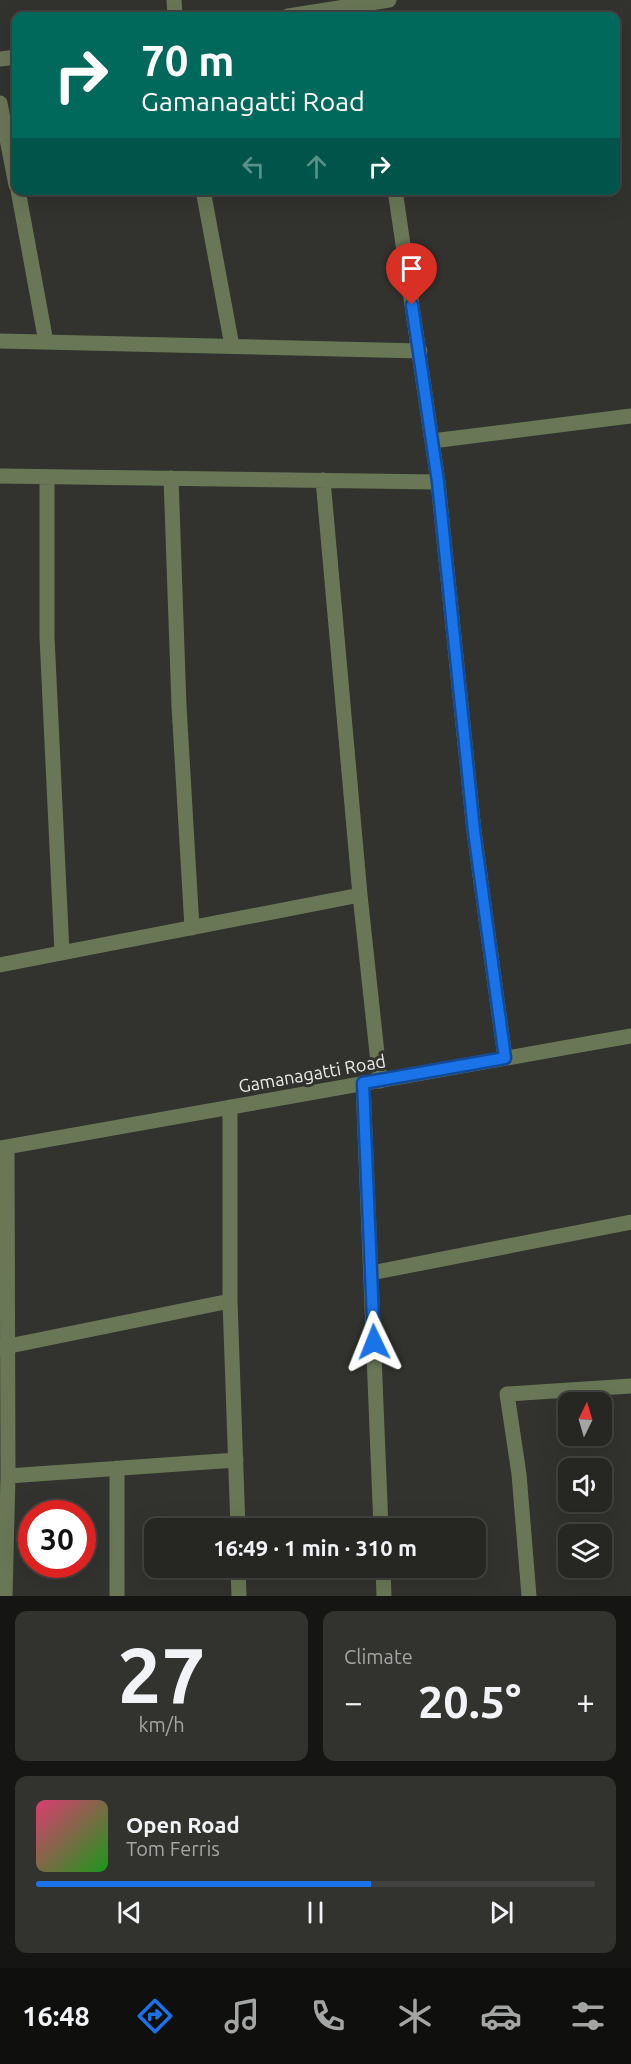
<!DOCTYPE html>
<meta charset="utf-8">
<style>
:root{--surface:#262622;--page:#32322f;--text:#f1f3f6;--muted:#a4a5a5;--line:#424340;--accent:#1a73e8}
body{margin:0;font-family:Ubuntu,sans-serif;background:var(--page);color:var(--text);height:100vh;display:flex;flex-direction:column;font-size:22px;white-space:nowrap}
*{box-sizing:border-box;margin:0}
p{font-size:20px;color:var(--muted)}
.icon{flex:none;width:33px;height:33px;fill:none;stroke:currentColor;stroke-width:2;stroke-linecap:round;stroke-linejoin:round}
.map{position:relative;height:1596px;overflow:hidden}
.side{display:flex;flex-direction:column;gap:15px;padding:15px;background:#151513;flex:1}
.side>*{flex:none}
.banner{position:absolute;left:12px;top:12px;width:608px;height:183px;border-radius:12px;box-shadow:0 6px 24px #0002,0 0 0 2px var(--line);background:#00695c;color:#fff;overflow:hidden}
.needle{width:39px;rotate:5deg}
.controls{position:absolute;left:558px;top:1392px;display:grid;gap:12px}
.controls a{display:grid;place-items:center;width:54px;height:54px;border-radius:12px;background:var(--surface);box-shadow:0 6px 24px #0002,0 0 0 2px var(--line);font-size:30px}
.speed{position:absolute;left:18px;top:1500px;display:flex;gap:12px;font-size:30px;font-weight:700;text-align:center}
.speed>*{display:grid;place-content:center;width:78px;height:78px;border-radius:50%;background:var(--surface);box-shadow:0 6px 24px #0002,0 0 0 2px var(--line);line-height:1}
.speed .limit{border:9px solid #d22;background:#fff;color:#111}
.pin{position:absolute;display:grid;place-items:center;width:51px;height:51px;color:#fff;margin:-62px -26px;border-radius:50% 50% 50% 0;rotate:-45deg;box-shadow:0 0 6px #0007}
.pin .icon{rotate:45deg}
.me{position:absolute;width:66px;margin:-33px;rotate:358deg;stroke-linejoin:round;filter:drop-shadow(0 0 4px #0008)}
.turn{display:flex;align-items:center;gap:21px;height:126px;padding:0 30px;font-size:27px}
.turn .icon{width:78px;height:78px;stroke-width:2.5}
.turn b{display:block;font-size:42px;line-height:51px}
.lanes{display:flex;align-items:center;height:57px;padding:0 30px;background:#0003;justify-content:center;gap:30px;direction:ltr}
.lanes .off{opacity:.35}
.big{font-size:45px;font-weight:700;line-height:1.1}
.side .tile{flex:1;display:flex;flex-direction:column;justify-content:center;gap:9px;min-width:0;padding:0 21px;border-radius:12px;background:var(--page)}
.side .dial{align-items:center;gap:0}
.dial b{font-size:78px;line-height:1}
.song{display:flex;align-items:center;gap:18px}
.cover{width:72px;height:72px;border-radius:9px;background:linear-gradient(135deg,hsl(340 70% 55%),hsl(120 70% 35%))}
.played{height:6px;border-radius:3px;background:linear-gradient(90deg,var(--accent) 60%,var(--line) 60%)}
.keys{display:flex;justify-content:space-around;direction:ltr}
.heat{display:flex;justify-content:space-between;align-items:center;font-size:33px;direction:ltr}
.side .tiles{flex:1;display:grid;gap:15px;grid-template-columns:1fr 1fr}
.tile:last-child{grid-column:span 2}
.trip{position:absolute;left:144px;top:1518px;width:342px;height:60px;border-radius:12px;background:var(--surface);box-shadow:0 6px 24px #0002,0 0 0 2px var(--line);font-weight:700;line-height:60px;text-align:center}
.dock{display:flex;height:96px;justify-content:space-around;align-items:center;background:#0f0f0e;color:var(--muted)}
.dock .icon{width:42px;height:42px}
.dock .selected{color:var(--accent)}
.dock b{font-size:27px;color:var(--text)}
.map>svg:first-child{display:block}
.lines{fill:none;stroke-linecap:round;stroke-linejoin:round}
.minor{stroke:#6a7757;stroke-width:15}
.route-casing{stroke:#114b97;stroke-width:15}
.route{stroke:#1a73e8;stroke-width:10}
.labels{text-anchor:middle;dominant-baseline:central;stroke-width:6;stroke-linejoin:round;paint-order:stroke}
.street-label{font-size:18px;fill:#ebeae8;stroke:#32322e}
</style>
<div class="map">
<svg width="631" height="1596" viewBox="0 0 631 1596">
<rect width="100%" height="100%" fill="#32322e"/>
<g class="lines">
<path class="minor" d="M174,0l1,16
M288,16l101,-16
M0,59l16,-2
M0,103l16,82
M18,190l28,152
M203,190l29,156
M395,190l43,292 36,349 31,227
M0,341l420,10
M432,441l199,-25
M0,476l438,6
M47,477v160l15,316
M171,478l8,228 13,222
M323,480l37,415 20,186
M0,965l360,-70
M363,1083l18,445
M230,1107v194l8,227
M0,1148l631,-112
M371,1273l260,-51
M0,1348l230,-47
M8,1476l228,-16
M238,1568l1,28
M383,1568l1,28
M5,1596l3,-120 -1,-329
M117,1596v-128
M529,1596l-10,-122 -12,-80 124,-8"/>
</g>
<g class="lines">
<defs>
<path id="route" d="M374,1342l-11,-259 142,-25 -31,-227 -36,-349 -26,-177"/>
</defs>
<use href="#route" class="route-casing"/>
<use href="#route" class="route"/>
</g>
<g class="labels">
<g class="street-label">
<text transform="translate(312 1073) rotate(-10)">Gamanagatti Road</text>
</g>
</g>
</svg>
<div class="controls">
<a><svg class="needle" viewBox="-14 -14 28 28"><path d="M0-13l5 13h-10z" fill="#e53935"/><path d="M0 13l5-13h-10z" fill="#a4a5a5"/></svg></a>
<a><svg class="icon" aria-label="sound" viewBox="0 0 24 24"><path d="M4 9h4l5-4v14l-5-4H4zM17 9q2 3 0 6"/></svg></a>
<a><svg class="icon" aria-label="layers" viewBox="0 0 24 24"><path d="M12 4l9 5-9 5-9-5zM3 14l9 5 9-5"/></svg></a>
</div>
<div class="speed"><div class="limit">30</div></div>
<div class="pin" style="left:412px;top:305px;background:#d93025"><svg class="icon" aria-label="arrive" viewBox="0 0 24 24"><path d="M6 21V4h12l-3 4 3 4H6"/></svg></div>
<svg class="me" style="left:374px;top:1342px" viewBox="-20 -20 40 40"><path d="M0-17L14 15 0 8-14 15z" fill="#1a73e8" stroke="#fff" stroke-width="4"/></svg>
<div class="trip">16:49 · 1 min · 310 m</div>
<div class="banner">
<div class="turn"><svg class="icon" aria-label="right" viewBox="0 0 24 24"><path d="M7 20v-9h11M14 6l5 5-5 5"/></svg><div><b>70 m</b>Gamanagatti Road</div></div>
<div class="lanes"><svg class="icon off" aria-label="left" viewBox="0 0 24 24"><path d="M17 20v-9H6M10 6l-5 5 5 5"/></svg><svg class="icon off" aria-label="ahead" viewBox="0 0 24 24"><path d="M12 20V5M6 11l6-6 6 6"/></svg><svg class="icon" aria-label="right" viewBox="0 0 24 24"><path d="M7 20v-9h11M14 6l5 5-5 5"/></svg></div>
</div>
</div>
<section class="side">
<div class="tiles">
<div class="tile dial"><b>27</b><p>km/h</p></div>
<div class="tile"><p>Climate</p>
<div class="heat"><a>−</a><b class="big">20.5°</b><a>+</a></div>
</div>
<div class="tile">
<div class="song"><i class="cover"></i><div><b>Open Road</b><p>Tom Ferris</p></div></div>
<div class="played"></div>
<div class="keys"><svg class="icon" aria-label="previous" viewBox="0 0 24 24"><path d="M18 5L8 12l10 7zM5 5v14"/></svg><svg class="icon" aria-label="pause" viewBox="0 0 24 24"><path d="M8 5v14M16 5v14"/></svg><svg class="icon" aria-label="next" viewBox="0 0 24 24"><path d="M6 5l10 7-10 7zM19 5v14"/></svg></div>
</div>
</div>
</section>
<nav class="dock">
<b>16:48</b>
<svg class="icon selected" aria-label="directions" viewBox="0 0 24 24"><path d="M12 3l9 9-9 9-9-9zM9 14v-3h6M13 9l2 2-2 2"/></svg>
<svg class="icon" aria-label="music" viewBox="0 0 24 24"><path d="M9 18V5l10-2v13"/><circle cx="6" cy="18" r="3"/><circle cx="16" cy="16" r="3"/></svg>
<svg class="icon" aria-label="phone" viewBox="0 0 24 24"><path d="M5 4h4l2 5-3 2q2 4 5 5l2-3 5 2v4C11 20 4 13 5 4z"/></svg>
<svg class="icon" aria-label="climate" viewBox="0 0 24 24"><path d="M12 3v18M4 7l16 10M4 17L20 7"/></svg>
<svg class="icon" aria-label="car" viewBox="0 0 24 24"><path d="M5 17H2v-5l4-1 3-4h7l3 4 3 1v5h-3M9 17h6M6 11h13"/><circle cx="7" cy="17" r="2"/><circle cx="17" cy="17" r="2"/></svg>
<svg class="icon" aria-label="filters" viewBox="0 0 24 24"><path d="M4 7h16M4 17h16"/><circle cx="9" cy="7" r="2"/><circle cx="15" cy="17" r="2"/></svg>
</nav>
